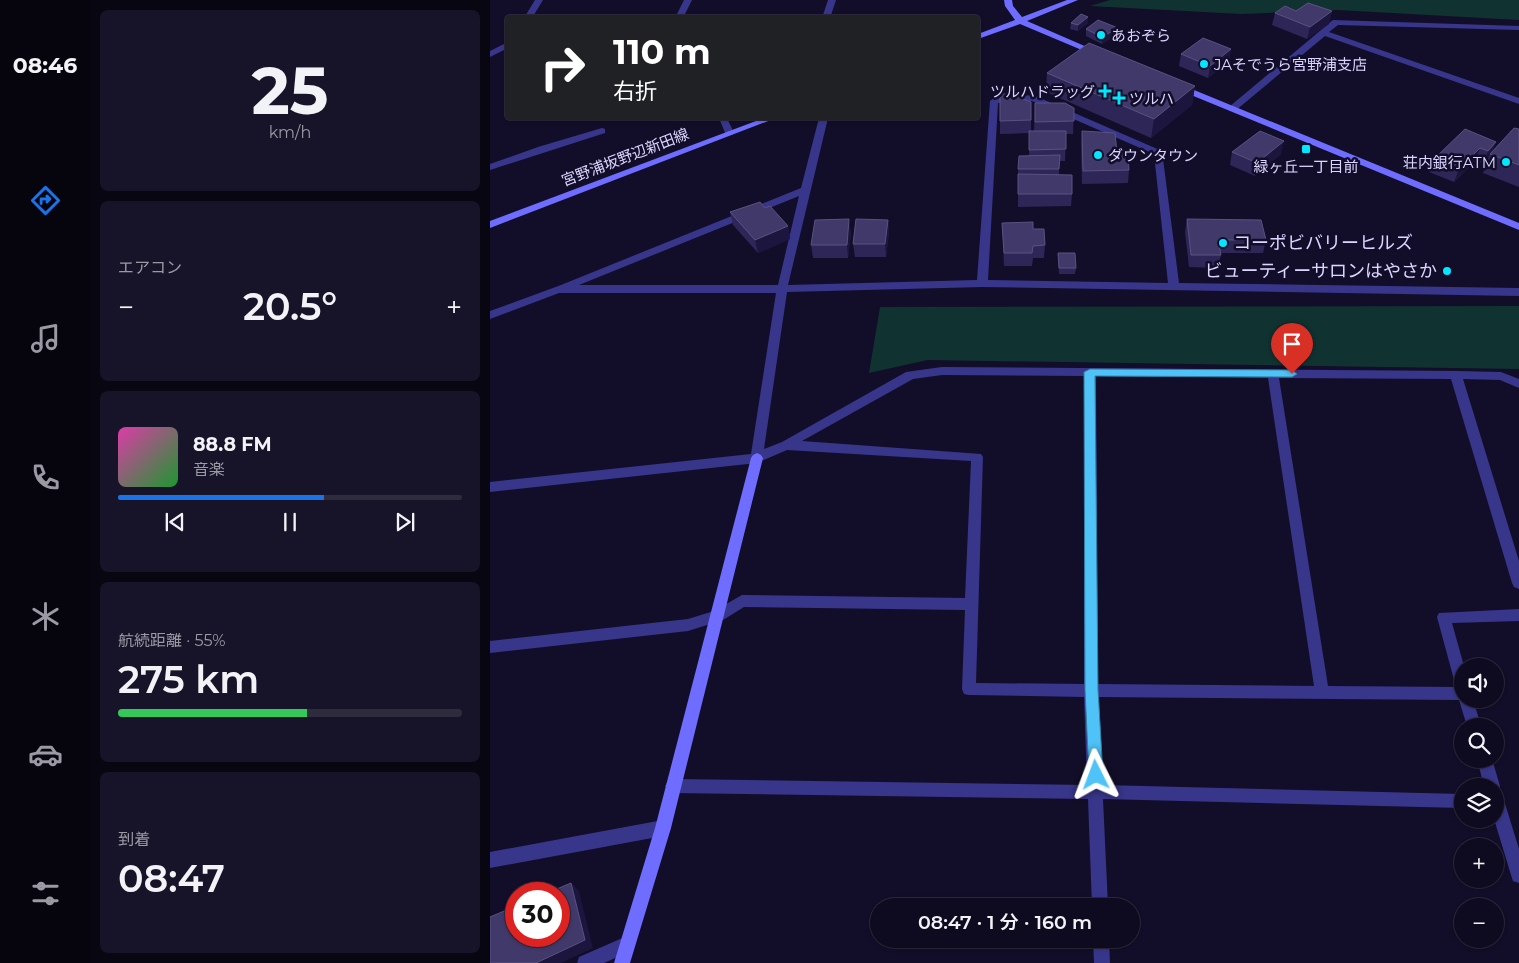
<!DOCTYPE html>
<html lang="ja">
<meta charset="utf-8">
<style>
:root{--surface:#0e0a1f;--page:#171328;--text:#f1f3f6;--muted:#9b9aa4;--line:#2e2b3d;--accent:#1a73e8}
body{margin:0;font-family:Montserrat,"Noto Sans JP",sans-serif;background:var(--page);color:var(--text);height:100vh;display:flex;flex-direction:column;font-size:19px;white-space:nowrap}
*{box-sizing:border-box;margin:0}
p{font-size:16px;color:var(--muted)}
.icon{flex:none;width:28px;height:28px;fill:none;stroke:currentColor;stroke-width:2;stroke-linecap:round;stroke-linejoin:round}
.map{position:relative;flex:1;overflow:hidden}
.drawer{display:flex;flex-direction:column;gap:10px;padding:10px;background:#080611;width:400px}
.drawer>*{flex:none}
.top-card{position:absolute;left:15px;top:15px;width:475px;height:105px;border-radius:5px;box-shadow:0 1px 4px #0004,0 0 0 1px var(--line);background:#202124;color:#fff;overflow:hidden}
.fabs{position:absolute;left:964px;top:658px;display:grid;gap:10px}
.fabs a{display:grid;place-items:center;width:50px;height:50px;border-radius:50%;background:var(--surface);box-shadow:0 1px 4px #0004,0 0 0 1px var(--line);font-size:25px}
.speed{position:absolute;left:15px;top:882px;display:flex;gap:10px;font-size:25px;font-weight:700;text-align:center}
.speed>*{display:grid;place-content:center;width:65px;height:65px;border-radius:50%;background:var(--surface);box-shadow:0 1px 4px #0004,0 0 0 1px var(--line);line-height:1}
.speed .limit{border:8px solid #d22;background:#fff;color:#111}
.pin{position:absolute;display:grid;place-items:center;width:42px;height:42px;color:#fff;margin:-51px -21px;border-radius:50% 50% 50% 0;rotate:-45deg;box-shadow:0 0 5px #0007}
.pin .icon{rotate:45deg}
.me{position:absolute;width:55px;margin:-28px;rotate:357deg;stroke-linejoin:round;filter:drop-shadow(0 0 4px #0008)}
.turn{display:flex;align-items:center;gap:18px;height:105px;padding:0 25px;font-size:22px}
.turn .icon{width:65px;height:65px;stroke-width:2.5}
.turn b{display:block;font-size:35px;line-height:42px}
.big{font-size:38px;font-weight:600;line-height:1.1}
.drawer .card{flex:1;display:flex;flex-direction:column;justify-content:center;gap:8px;min-width:0;padding:0 18px;border-radius:8px;background:var(--page)}
.drawer .dial{align-items:center;gap:0}
.dial b{font-size:65px;line-height:1}
.song{display:flex;align-items:center;gap:15px}
.cover{width:60px;height:60px;border-radius:8px;background:linear-gradient(135deg,hsl(320 70% 55%),hsl(130 70% 35%))}
.played{height:5px;border-radius:2px;background:linear-gradient(90deg,var(--accent) 60%,var(--line) 60%)}
.keys{display:flex;justify-content:space-around;direction:ltr}
.heat{display:flex;justify-content:space-between;align-items:center;font-size:28px;direction:ltr}
.charge{height:8px;border-radius:4px;background:linear-gradient(90deg,#34c759 55%,var(--line) 0)}
.trip{position:absolute;left:380px;top:898px;width:270px;height:50px;border-radius:25px;background:var(--surface);box-shadow:0 1px 4px #0004,0 0 0 1px var(--line);font-weight:600;line-height:50px;text-align:center}
main{display:flex;flex:1;min-height:0}
.menu{display:flex;flex-direction:column;width:90px;justify-content:space-around;align-items:center;background:#06040c;color:var(--muted)}
.menu .icon{width:35px;height:35px}
.menu .selected{color:var(--accent)}
.menu b{font-size:22px;color:var(--text)}
.map>svg:first-child{display:block}
.green{fill:#103332}
.lines{fill:none;stroke-linecap:round;stroke-linejoin:round}
.street{fill:#38368b;fill-rule:evenodd}
.secondary{fill:#6f6dff;fill-rule:evenodd}
.wall{fill:#2f2658}
.shaded-wall{fill:#1c153d}
.building{fill:#41396a;stroke:#595281}
.route{fill:#4fc3f7;stroke:#337fa1}
.poi-dot{fill:#02e7ff;stroke:#120e29;stroke-width:2}
.labels{text-anchor:middle;dominant-baseline:central;stroke-width:5;stroke-linejoin:round;paint-order:stroke}
.far-poi-label{font-size:15px;fill:#dad6ff;stroke:#120e29;text-anchor:start}
.far-street-label{font-size:15px;fill:#dad6ff;stroke:#120e29}
.poi-label{font-size:18px;fill:#dad6ff;stroke:#120e29;text-anchor:start}
</style>
<main>
<nav class="menu">
<b>08:46</b>
<svg class="icon selected" aria-label="directions" viewBox="0 0 24 24"><path d="M12 3l9 9-9 9-9-9zM9 14v-3h6M13 9l2 2-2 2"/></svg>
<svg class="icon" aria-label="music" viewBox="0 0 24 24"><path d="M9 18V5l10-2v13"/><circle cx="6" cy="18" r="3"/><circle cx="16" cy="16" r="3"/></svg>
<svg class="icon" aria-label="phone" viewBox="0 0 24 24"><path d="M5 4h4l2 5-3 2q2 4 5 5l2-3 5 2v4C11 20 4 13 5 4z"/></svg>
<svg class="icon" aria-label="climate" viewBox="0 0 24 24"><path d="M12 3v18M4 7l16 10M4 17L20 7"/></svg>
<svg class="icon" aria-label="car" viewBox="0 0 24 24"><path d="M5 17H2v-5l4-1 3-4h7l3 4 3 1v5h-3M9 17h6M6 11h13"/><circle cx="7" cy="17" r="2"/><circle cx="17" cy="17" r="2"/></svg>
<svg class="icon" aria-label="filters" viewBox="0 0 24 24"><path d="M4 7h16M4 17h16"/><circle cx="9" cy="7" r="2"/><circle cx="15" cy="17" r="2"/></svg>
</nav>
<section class="drawer">
<div class="card dial"><b>25</b><p>km/h</p></div>
<div class="card"><p>エアコン</p>
<div class="heat"><a>−</a><b class="big">20.5°</b><a>+</a></div>
</div>
<div class="card">
<div class="song"><i class="cover"></i><div><b>88.8 FM</b><p>音楽</p></div></div>
<div class="played"></div>
<div class="keys"><svg class="icon" aria-label="previous" viewBox="0 0 24 24"><path d="M18 5L8 12l10 7zM5 5v14"/></svg><svg class="icon" aria-label="pause" viewBox="0 0 24 24"><path d="M8 5v14M16 5v14"/></svg><svg class="icon" aria-label="next" viewBox="0 0 24 24"><path d="M6 5l10 7-10 7zM19 5v14"/></svg></div>
</div>
<div class="card"><p>航続距離 · 55%</p><b class="big">275 km</b><div class="charge"></div></div>
<div class="card"><p>到着</p><b class="big">08:47</b></div>
</section>
<div class="map">
<svg width="1029" height="963" viewBox="0 0 1029 963">
<rect width="100%" height="100%" fill="#120e29"/>
<path class="green" d="M620,0h409v20l-181,-10 -96,4 -152,-8z
M1029,306v63l-592,-9 -58,13 11,-66z"/>
<g class="lines">
<path class="street" d="M45,0h8l-11,18h-8z
M194,0h8l-9,18h-8z
M338,0h8l-6,18h-8z
M843,20l186,6v4l-181,-5 -9,7 190,66v6l-194,-68 -90,75h-6v-4z
M18,42v6l-18,9v-6z
M543,95l129,56 17,132 340,5v8l-537,-9 -195,5 -23,157 18,-7 124,-70 36,-5 514,4 45,1 18,7v9l-19,-8 -37,-1 56,182v28l-5,-2 -2,-4 -61,-204 -172,-1 49,308 128,1 -19,-70 2,-4 80,-4v12l-67,2 12,43h-2v33h11l8,27h-14l-8,-26 -360,-3 4,88 359,9v14l-359,-9 5,107h-16l-4,-107 -415,-6 -5,-2 -3,-5 3,-5 5,-2 414,6 -3,-88 -115,-2 -5,-1 -2,-5 3,-79 -221,-3 -21,13 -35,11 -198,22v-12l198,-22 26,-8 28,-16 223,3 6,-137 -184,-11 -30,13 -267,29v-10l261,-28 25,-161h-217l-69,26v-8l71,-26 240,-97 18,-70h9l-40,167 189,-5 13,-179 4,-3zM542,101l122,53 14,129 -180,-3 10,-177zM309,196l-21,89h-199zM452,375l142,1v308l-108,-1 7,-226 -2,-3 -179,-13 111,-62zM606,376l172,2 46,308 -216,-2z
M229,118h8l7,15 -2,2h-6z
M112,128l3,1v4l-115,37v-6l48,-17z
M987,759h15l8,27 -2,5 2,1 3,5 16,52v34l-6,-2 -2,-6 -17,-56 1,-33h-11z
M173,820l6,3 2,5 -2,5 -6,3 -173,32v-16z
M137,936l6,2 2,6 -2,6 -29,13h-27l2,-6z
M603,939h16l1,24h-16z"/>
<path class="secondary" d="M514,0h8l1,6 9,11 45,-17h11l-51,21 76,33 -7,2 -76,-32 -42,15v-5l37,-14 -10,-14z
M687,83l342,140v7l-345,-142 -1,-2z
M274,118h12l-286,110v-7z
M267,453l4,2 2,3 -92,370 -41,135h-16l41,-135 96,-370 2,-3z"/>
</g>
<path class="wall" d="M806,11h36l-3,13 -22,15 -35,-14 3,-12z
M581,23h17l-10,8 -8,-2z
M596,29l31,5 -15,10 -16,-8z
M741,49l-2,12 -21,17 -29,-12 2,-12z
M557,73l148,13 -3,19 -41,33 -105,-46z
M510,94l31,8v29h3l1,-28 39,5 -1,26h-7l-1,27h-6v14l13,19 -1,12 -53,1v-38l11,-14v-22l-29,1z
M1029,129v58l-36,-14 6,-17 -6,7 -8,-2 -21,21 -25,-10 5,-13 62,-17 -5,11z
M592,131l35,22 12,17 -1,13 -46,1 -1,-40z
M742,152l49,2 -26,22 -25,-11z
M275,208l23,18 2,13 -32,14 -25,-28 -3,-13z
M697,219l79,21 -3,13h-43l1,2 -3,13 -29,-1 -4,-35z
M398,220l1,12 -3,25h-31l-2,-13z
M512,223l31,6 12,16 -1,13h-11l-1,8h-28z
M361,232l-3,26h-35l-2,-13z
M568,253l18,15 -1,6h-16z"/>
<path class="shaded-wall" d="M842,11l-3,13 -22,15 3,-12z
M598,17v6l-10,8v-6z
M628,28l-1,6 -15,10v-7z
M741,49l-2,12 -21,17 2,-12z
M705,86l-3,19 -41,33 3,-19z
M794,141l-3,13 -26,22 2,-13z
M1006,142l-5,12 -8,9 5,-12z
M990,148l-5,13 -21,21 5,-13z
M359,219l2,13 -3,26 -1,-13z
M398,220l1,12 -3,25 -1,-13z
M298,226l2,13 -32,14 -3,-13z
M81,883l8,8 14,57 -32,15h-25z"/>
<path class="building" d="M818,3l24,8 -22,16 -35,-14 10,-7 11,5z
M591,14l7,3 -10,8 -7,-2z
M608,20l20,8 -16,9 -16,-8z
M713,38l28,11 -21,17 -29,-12z
M599,43l106,43 -41,33 -107,-46z
M510,94h9l22,8v18l-31,1z
M545,103h30l9,5v13l-39,1z
M1024,128l5,1v36l-29,-11z
M975,129l31,13 -8,9 -8,-3 -21,21 -25,-10z
M539,131h37v18l-37,1z
M592,131l33,2 2,20h11l1,17 -46,1z
M770,131l24,10 -27,22 -25,-11z
M570,155l-1,14h-41l1,-13z
M528,174l54,1v19h-54z
M270,202l5,6 5,-2 18,20 -33,14 -25,-28z
M359,219l-2,26h-36l4,-25z
M366,219l32,1 -3,24h-32z
M697,219l74,1 5,20h-48l3,15h-30z
M543,222v7h11l1,16 -12,1 -1,7h-28l-2,-30z
M568,253h17l1,15h-17z
M81,883l14,57 -49,23h-46v-46l26,-11v30h43v-42h-14z"/>
<path class="route" d="M600,369l202,1 5,4 -5,3 -197,-1 3,314 5,85 -2,5 -5,1 -5,-1 -2,-5 -4,-85 -1,-318z"/>
<g class="poi-dot">
<circle cx="611" cy="35" r="5"/>
<circle cx="714" cy="64" r="5"/>
<path d="M612.5 83.5h5v5h5v5h-5v5h-5v-5h-5v-5h5z"/>
<path d="M626.5 90.5h5v5h5v5h-5v5h-5v-5h-5v-5h5z"/>
<rect x="811" y="144" width="10" height="10" rx="2.5"/>
<circle cx="608" cy="155" r="5"/>
<circle cx="1016" cy="162" r="5"/>
<circle cx="733" cy="243" r="5"/>
<circle cx="957" cy="271" r="5"/>
</g>
<g class="labels">
<g class="far-poi-label">
<text x="621" y="35">あおぞら</text>
<text x="724" y="64">JAそでうら宮野浦支店</text>
<text x="605" y="91" text-anchor="end">ツルハドラッグ</text>
<text x="639" y="98">ツルハ</text>
<text x="618" y="155">ダウンタウン</text>
<text x="1006" y="162" text-anchor="end">荘内銀行ATM</text>
<text x="816" y="166" text-anchor="middle">緑ヶ丘一丁目前</text>
</g>
<g class="far-street-label">
<text transform="translate(135 157) rotate(-21)">宮野浦坂野辺新田線</text>
</g>
<g class="poi-label">
<text x="743" y="243">コーポビバリーヒルズ</text>
<text x="947" y="271" text-anchor="end">ビューティーサロンはやさか</text>
</g>
</g>
</svg>
<div class="fabs">
<a><svg class="icon" aria-label="sound" viewBox="0 0 24 24"><path d="M4 9h4l5-4v14l-5-4H4zM17 9q2 3 0 6"/></svg></a>
<a><svg class="icon" aria-label="search" viewBox="0 0 24 24"><circle cx="10" cy="10" r="6"/><path d="M15 15l6 6"/></svg></a>
<a><svg class="icon" aria-label="layers" viewBox="0 0 24 24"><path d="M12 4l9 5-9 5-9-5zM3 14l9 5 9-5"/></svg></a>
<a>+</a>
<a>−</a>
</div>
<div class="speed"><div class="limit">30</div></div>
<div class="pin" style="left:802px;top:374px;background:#d93025"><svg class="icon" aria-label="arrive" viewBox="0 0 24 24"><path d="M6 21V4h12l-3 4 3 4H6"/></svg></div>
<svg class="me" style="left:606px;top:775px" viewBox="-20 -20 40 40"><path d="M0-17L14 15 0 8-14 15z" fill="#4fc3f7" stroke="#fff" stroke-width="4"/></svg>
<div class="trip">08:47 · 1 分 · 160 m</div>
<div class="top-card">
<div class="turn"><svg class="icon" aria-label="right" viewBox="0 0 24 24"><path d="M7 20v-9h11M14 6l5 5-5 5"/></svg><div><b>110 m</b>右折</div></div>
</div>
</div>
</main>
